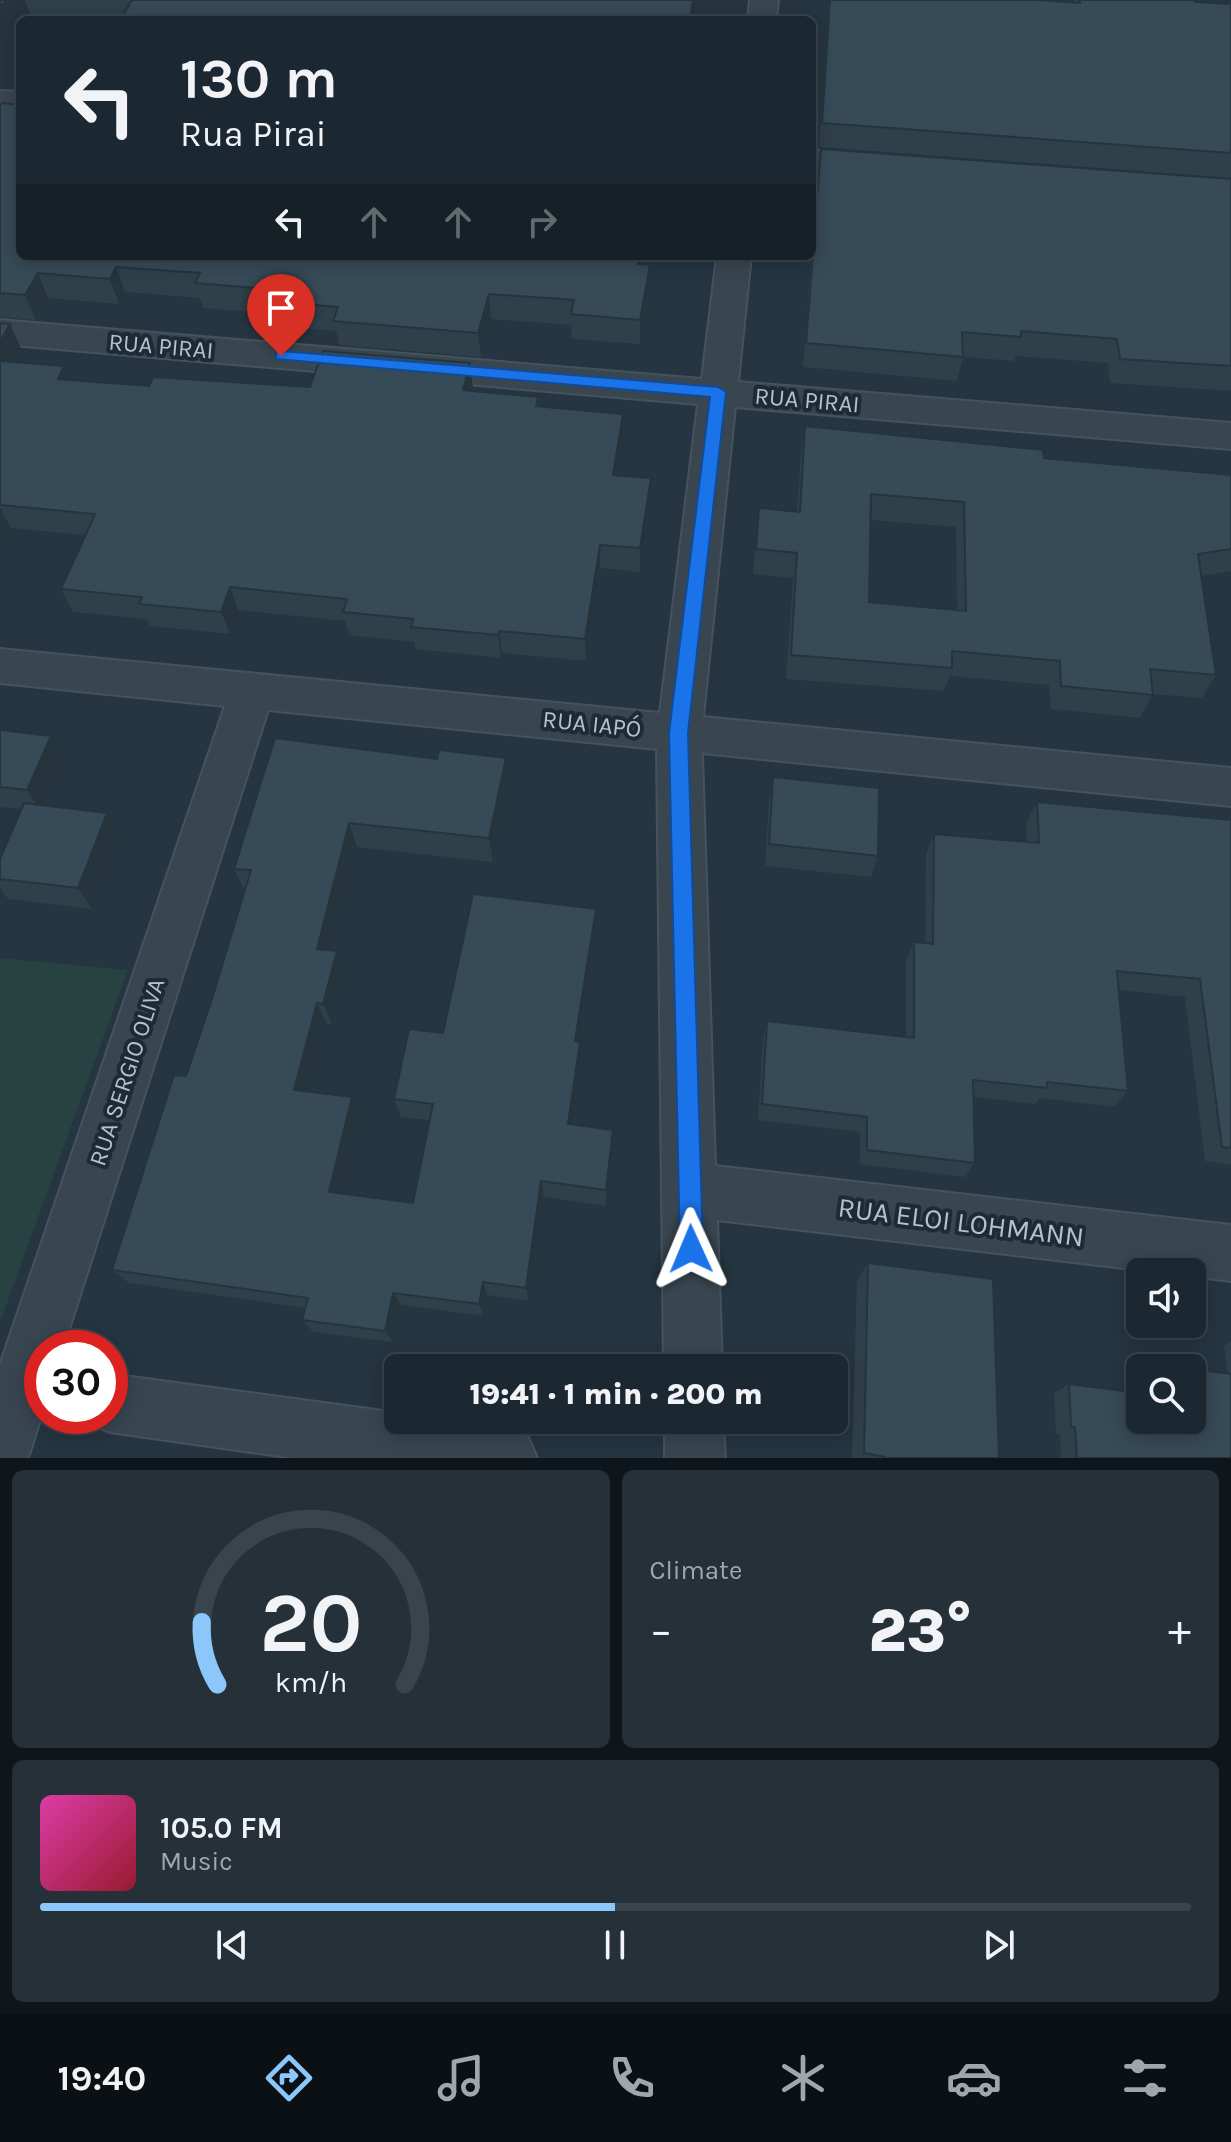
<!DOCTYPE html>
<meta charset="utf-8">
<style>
:root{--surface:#1c2831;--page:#253039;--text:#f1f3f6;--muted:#a0a6ab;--line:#3a444d;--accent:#8bc7fa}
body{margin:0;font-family:Karla,sans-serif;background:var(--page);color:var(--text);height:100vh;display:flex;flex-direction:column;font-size:30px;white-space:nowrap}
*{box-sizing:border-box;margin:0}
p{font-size:26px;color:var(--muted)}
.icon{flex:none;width:44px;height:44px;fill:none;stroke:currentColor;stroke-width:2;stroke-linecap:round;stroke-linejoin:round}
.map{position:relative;height:1458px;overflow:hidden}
.drawer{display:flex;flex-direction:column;gap:12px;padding:12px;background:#0f161b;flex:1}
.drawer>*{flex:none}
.banner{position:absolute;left:16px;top:16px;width:800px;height:244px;border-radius:12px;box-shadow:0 4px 20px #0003,0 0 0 2px var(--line);background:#1c2831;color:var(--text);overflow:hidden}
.fabs{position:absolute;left:1126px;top:1258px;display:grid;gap:16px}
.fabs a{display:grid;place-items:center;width:80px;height:80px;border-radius:12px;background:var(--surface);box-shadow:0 4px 20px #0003,0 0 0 2px var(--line);font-size:40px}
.speed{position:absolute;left:24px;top:1330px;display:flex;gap:16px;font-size:40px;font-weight:700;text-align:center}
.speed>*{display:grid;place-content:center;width:104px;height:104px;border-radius:50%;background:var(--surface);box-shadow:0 4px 20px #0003,0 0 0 2px var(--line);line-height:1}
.speed .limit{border:12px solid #d22;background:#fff;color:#111}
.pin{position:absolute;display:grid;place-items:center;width:68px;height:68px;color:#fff;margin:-82px -34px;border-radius:50% 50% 50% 0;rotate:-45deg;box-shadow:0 0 8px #0007}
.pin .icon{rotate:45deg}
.me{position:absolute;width:88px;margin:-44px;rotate:359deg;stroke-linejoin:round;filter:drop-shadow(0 0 6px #0008)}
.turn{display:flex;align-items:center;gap:28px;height:168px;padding:0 32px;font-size:36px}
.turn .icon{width:104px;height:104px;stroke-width:2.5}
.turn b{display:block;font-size:56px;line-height:68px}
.lanes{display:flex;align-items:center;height:76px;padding:0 32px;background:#0003;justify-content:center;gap:40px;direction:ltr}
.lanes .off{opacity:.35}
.big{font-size:60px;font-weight:800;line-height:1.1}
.drawer .widget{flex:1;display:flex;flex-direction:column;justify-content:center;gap:12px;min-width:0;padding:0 28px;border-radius:12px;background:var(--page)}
.drawer .dial{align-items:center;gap:0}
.dial svg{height:208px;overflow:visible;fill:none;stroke:var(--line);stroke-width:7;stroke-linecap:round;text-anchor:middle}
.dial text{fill:var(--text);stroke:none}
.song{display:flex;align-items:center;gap:24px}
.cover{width:96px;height:96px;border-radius:12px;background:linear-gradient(135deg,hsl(320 70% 55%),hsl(350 70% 35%))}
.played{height:8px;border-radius:4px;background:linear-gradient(90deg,var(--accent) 50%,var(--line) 50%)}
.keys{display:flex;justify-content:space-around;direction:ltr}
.heat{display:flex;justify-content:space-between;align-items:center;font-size:44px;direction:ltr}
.drawer .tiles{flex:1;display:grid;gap:12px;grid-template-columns:1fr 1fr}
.widget:last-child{grid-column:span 2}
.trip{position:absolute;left:384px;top:1354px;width:464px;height:80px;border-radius:12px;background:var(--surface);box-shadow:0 4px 20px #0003,0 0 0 2px var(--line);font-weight:800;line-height:80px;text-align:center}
.menu{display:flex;height:128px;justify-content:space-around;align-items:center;background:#0b1014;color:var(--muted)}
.menu .icon{width:56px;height:56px}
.menu .on{color:var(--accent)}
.menu b{font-size:36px;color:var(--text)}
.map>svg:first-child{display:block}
.green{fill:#274241}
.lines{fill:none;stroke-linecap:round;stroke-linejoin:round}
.street-casing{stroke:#46525d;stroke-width:4}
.street{fill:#394650;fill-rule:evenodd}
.wall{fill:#2f404b;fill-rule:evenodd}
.shaded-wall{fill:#26343d}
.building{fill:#374a57;stroke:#26343d;stroke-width:2;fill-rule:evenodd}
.route{fill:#1a73e8;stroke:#114b97;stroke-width:2}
.labels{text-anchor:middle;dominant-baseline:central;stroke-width:8;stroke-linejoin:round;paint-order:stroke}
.street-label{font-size:24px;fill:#b6c1cb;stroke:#1e2b36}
.near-street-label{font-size:28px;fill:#b6c1cb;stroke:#1e2b36}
</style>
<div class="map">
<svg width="1231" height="1458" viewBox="0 0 1231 1458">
<rect width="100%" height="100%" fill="#253541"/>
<path class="green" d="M0,958l128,12 -128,352z"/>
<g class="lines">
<defs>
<path id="street" d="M750,0h28l-2,20h-28z
M0,91l20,1v18l-20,-1z
M812,150l77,8 5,7 -5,7 -11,3 -66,-5z
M717,256h34l-13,126 493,41v26l-496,-42 -32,310 528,51v38l-529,-53 13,413 516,59v56l-39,-5v-4h-35l-440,-52 5,148h-58l-7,-619 -389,-39 -205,638h-21v66l-12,38 -3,6h-27v-93l225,-659 -225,-23v-34l660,64 38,-309 -698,-60v-24l702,59z
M110,1374l288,39v7c44,0 89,0 130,17l9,21h-243l-184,-26 -21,-8 -3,-8h24z
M665,1420h58l2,38h-60z"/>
</defs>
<use href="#street" class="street-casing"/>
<use href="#street" class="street"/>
</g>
<path class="wall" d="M0,0h697l-4,20h-573l-90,-6 -7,6h-3z
M829,0h208l37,2v-2h120l1,2 36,2v174l-412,-31z
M0,106l642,158 8,1 -1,25 -9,54 -68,-5 -1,-14 -80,-6 -10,38 -142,-12 -3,-14 -66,-5 -3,-13 -64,-5 -3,-10 -75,-6 -6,12 -71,-6 -12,22 -36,-3z
M821,149l410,30v212l-121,-8 -2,-20 -92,-7 -2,5 -51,-4 -6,24 -154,-14 14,-194z
M0,323l10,1 11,25 -7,13 56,18 79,6 324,2 -1,3 66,6 1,10 84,7v24l-6,37 33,27 -10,70 -40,-4 -14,93 -84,-8 -1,5 -86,-9 -1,-7 -65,-7 -4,-14 -107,-11 -8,24 -80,-8 -4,-7 -73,-7 -12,-23 24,-54 -74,-7 -11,21z
M805,426l239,32 187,17v96l-30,5 15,99 -14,23 -49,-4 -13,24 -89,-9 -2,-24 -99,-9 -6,15 -158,-12 7,-101 -40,-4 6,-66 38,3 4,-59zM871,520l85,7 1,83 -88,-8z
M0,730l65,29 -20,47 62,7 13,22 -28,74 -84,-10 -8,-11v-29l21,-50 -21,-2z
M506,758l3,24 -16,80 -136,-15 -26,103 14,22 -13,52 -6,-1 -18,69 44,5 8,18 -18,79 71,9 17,-83 -29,-3 -7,-18 49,-66 153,-124v22l-17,111 2,19 -9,64 41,5v18l-7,58 -62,-9 -15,104 -42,-6 -3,21 -83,-11 -8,37 -80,-10 -11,-12 3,-12 -176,-25 -17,-13 74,-194 26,-77 33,-108 -11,-22 203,-110z
M773,777l105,79 -7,21 -106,-11 4,-67z
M1037,802l194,18v345l-26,-4 -20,-164 -66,-7 9,101 -14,16 -74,-9 -5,6 -61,-7 1,66 -10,14 -105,-13v-32l-102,-12 5,-82 4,-17 139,16v-76l8,-19 11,1 1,-89 8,-20 93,8 -1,-19z
M868,1263l131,195h-147l5,-178z
M1231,1342v116h-170l-1,-23 -4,-1 -2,-41 15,-9 71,36 88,-46 -4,-28z"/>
<path class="shaded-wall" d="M8,0h17l5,14 -7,6h-3v2l-20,16v-32z
M693,0h4l-4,20h-3z
M640,256h3l-5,33v-25z
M650,265l-1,25 -9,54v-24z
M116,267l9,25 -6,12 -9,-25z
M38,273l10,25 -12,22 -11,-25z
M489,294l2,25 -10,38 -3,-24z
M10,324l11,25 -19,36 -2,-4v-39z
M470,363l3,25 -7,27 -3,-25z
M64,366l11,25 -17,-12z
M623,414v24l-10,61v-24z
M651,478l-1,24 -10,70v-24z
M0,508l11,20 -11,21z
M600,545v23l-14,93 -1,-22z
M230,587l8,23 -8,24 -9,-22z
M499,631l3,22 -1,5 -3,-23z
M51,736l14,23 -23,53 -15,-22z
M506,758l3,24 -16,80 -4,-24z
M107,813l13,22 -28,74 -14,-21z
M349,823l8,24 -31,123 -9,-21z
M596,909v22l-20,130 -1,-20z
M337,951l8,21 -13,52 -9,-20z
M317,1003l9,20 -22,85 -10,-18z
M580,1042l1,19 -11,81 -2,-18z
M352,1097l8,18 -21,92 -10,-15z
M613,1130v18l-7,58v-16z
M541,1181l3,16 -15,104 -3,-13z
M483,1282l4,13 -3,21 -5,-12z
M393,1293l8,12 -8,37 -8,-11z"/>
<path class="building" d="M0,0h8l-8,6z
M132,0h561l-3,20h-570z
M830,0h207l43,3 -1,-3h115l1,2 36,2v149l-409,-30z
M2,103l18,2v151h620l-2,8 12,1 -10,55 -69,-6 3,-14 -85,-6 -11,39 -145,-12 5,-14 -74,-6 5,-12 -74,-6 5,-10 -84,-6 -6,12 -72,-6 -13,22 -25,-2v-187z
M821,149l410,30v187l-111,-7 -3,-20 -96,-8v6l-59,-5 1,25 -157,-14z
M0,323l10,1 -10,18z
M323,351l147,12 -7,27 75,7 -2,9 87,8 -10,61 38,3 -11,70 -40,-3 -15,94 -86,-8 -1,4 -87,-8 2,-8 -70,-7 4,-13 -117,-12 -9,25 -82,-8 3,-7 -81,-8 34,-75 -95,-9v-144l64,5 -6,13 91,7 4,-9 157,10z
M805,426l238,24 1,8 187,17v74l-33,5 18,121 -66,-6 3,26 -92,-9 -1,-25 -108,-10v17l-161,-13 6,-102 -41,-4 3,-41 41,4zM871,494l93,8 2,109 -97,-9z
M0,730l51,6 -24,54 -27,-3z
M275,738l162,21 2,-9 67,8 -17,80 -140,-15 -32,126 20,2 -14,53 -6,-1 -23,87 58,7 -23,95 84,11 20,-99 -39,-5 15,-70 34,4 30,-139 123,15 -21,132 5,1 -12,82 45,6 -7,60 -65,-9 -15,107 -43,-6 -4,22 -86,-11 -8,38 -83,-11 6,-22 -196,-28 62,-195 12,1 26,-77 39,-129 -17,-1z
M773,777l106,11 -1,68 -109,-12z
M1037,802l194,18v328l-9,-1 -22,-168 -83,-8 11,120 -81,-9v6l-74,-8 2,83 -108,-13v-33l-105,-13 5,-83 147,17v-96l19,2 1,-110 105,9z
M24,803l83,10 -29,75 -78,-9v-20z
M868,1263l125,16 6,179h-114v-1l-21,-4z
M1161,1365l24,3h-23z
M1192,1369l39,5v84h-154l-2,-31h-4l-2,-43 71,9v27h52z"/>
<path class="route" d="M281,351l437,36 8,5 -38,341 15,516 -4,8 -8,4 -8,-4 -3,-8 -11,-516 41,-336 -434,-38v-7z"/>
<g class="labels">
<g class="street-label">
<text transform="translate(161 346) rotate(5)">RUA PIRAI</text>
<text transform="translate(807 400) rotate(5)">RUA PIRAI</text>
<text transform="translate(592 724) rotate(6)">RUA IAPÓ</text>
<text transform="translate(127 1072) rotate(-72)">RUA SERGIO OLIVA</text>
</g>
<g class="near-street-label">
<text transform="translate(961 1222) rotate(7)">RUA ELOI LOHMANN</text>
</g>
</g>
</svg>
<div class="fabs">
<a><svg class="icon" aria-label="sound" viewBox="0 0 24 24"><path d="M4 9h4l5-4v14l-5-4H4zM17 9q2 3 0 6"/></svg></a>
<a><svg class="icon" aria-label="search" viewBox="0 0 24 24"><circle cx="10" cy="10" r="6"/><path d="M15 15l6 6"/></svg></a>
</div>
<div class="speed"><div class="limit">30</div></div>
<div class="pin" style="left:281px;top:356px;background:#d93025"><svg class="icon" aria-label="arrive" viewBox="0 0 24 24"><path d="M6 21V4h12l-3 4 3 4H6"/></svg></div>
<svg class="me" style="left:691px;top:1249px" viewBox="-20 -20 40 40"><path d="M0-17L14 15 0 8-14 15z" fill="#1a73e8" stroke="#fff" stroke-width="4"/></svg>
<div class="trip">19:41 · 1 min · 200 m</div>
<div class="banner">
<div class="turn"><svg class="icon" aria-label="left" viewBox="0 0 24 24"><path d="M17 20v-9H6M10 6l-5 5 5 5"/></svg><div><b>130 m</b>Rua Pirai</div></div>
<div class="lanes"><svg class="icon" aria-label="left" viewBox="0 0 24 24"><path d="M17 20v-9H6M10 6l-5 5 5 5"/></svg><svg class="icon off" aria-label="ahead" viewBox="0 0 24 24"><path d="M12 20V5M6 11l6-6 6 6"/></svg><svg class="icon off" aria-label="ahead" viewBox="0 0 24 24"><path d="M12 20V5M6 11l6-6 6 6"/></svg><svg class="icon off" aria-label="right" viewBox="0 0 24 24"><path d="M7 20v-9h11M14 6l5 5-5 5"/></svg></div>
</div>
</div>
<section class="drawer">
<div class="tiles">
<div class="widget dial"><svg viewBox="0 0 100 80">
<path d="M14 69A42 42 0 1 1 86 69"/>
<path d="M14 69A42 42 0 0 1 8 45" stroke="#8bc7fa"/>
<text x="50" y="56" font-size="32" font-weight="700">20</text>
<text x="50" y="72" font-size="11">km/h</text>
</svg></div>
<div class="widget"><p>Climate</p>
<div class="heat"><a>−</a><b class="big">23°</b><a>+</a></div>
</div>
<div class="widget">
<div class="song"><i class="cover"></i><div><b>105.0 FM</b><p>Music</p></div></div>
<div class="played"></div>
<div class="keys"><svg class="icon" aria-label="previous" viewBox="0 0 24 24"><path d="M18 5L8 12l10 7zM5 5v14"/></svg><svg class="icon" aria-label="pause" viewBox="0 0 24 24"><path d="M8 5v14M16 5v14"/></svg><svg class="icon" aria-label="next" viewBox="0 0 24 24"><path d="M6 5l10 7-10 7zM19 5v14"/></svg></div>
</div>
</div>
</section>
<nav class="menu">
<b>19:40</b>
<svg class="icon on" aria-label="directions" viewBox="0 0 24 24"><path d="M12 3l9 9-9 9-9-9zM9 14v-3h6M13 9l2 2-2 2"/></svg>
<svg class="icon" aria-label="music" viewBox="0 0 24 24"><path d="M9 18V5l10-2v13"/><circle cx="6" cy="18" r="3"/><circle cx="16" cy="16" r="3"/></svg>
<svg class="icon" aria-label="phone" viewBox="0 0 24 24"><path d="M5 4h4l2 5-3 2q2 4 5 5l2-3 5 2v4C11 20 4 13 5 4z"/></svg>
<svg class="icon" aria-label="climate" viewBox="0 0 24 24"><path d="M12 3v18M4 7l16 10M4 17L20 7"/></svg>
<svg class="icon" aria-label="car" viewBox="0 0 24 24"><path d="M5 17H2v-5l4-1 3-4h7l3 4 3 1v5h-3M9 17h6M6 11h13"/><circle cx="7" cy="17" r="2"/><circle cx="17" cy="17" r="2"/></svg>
<svg class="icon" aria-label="filters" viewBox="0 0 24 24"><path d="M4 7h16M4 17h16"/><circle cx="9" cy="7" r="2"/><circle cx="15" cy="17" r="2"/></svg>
</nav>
